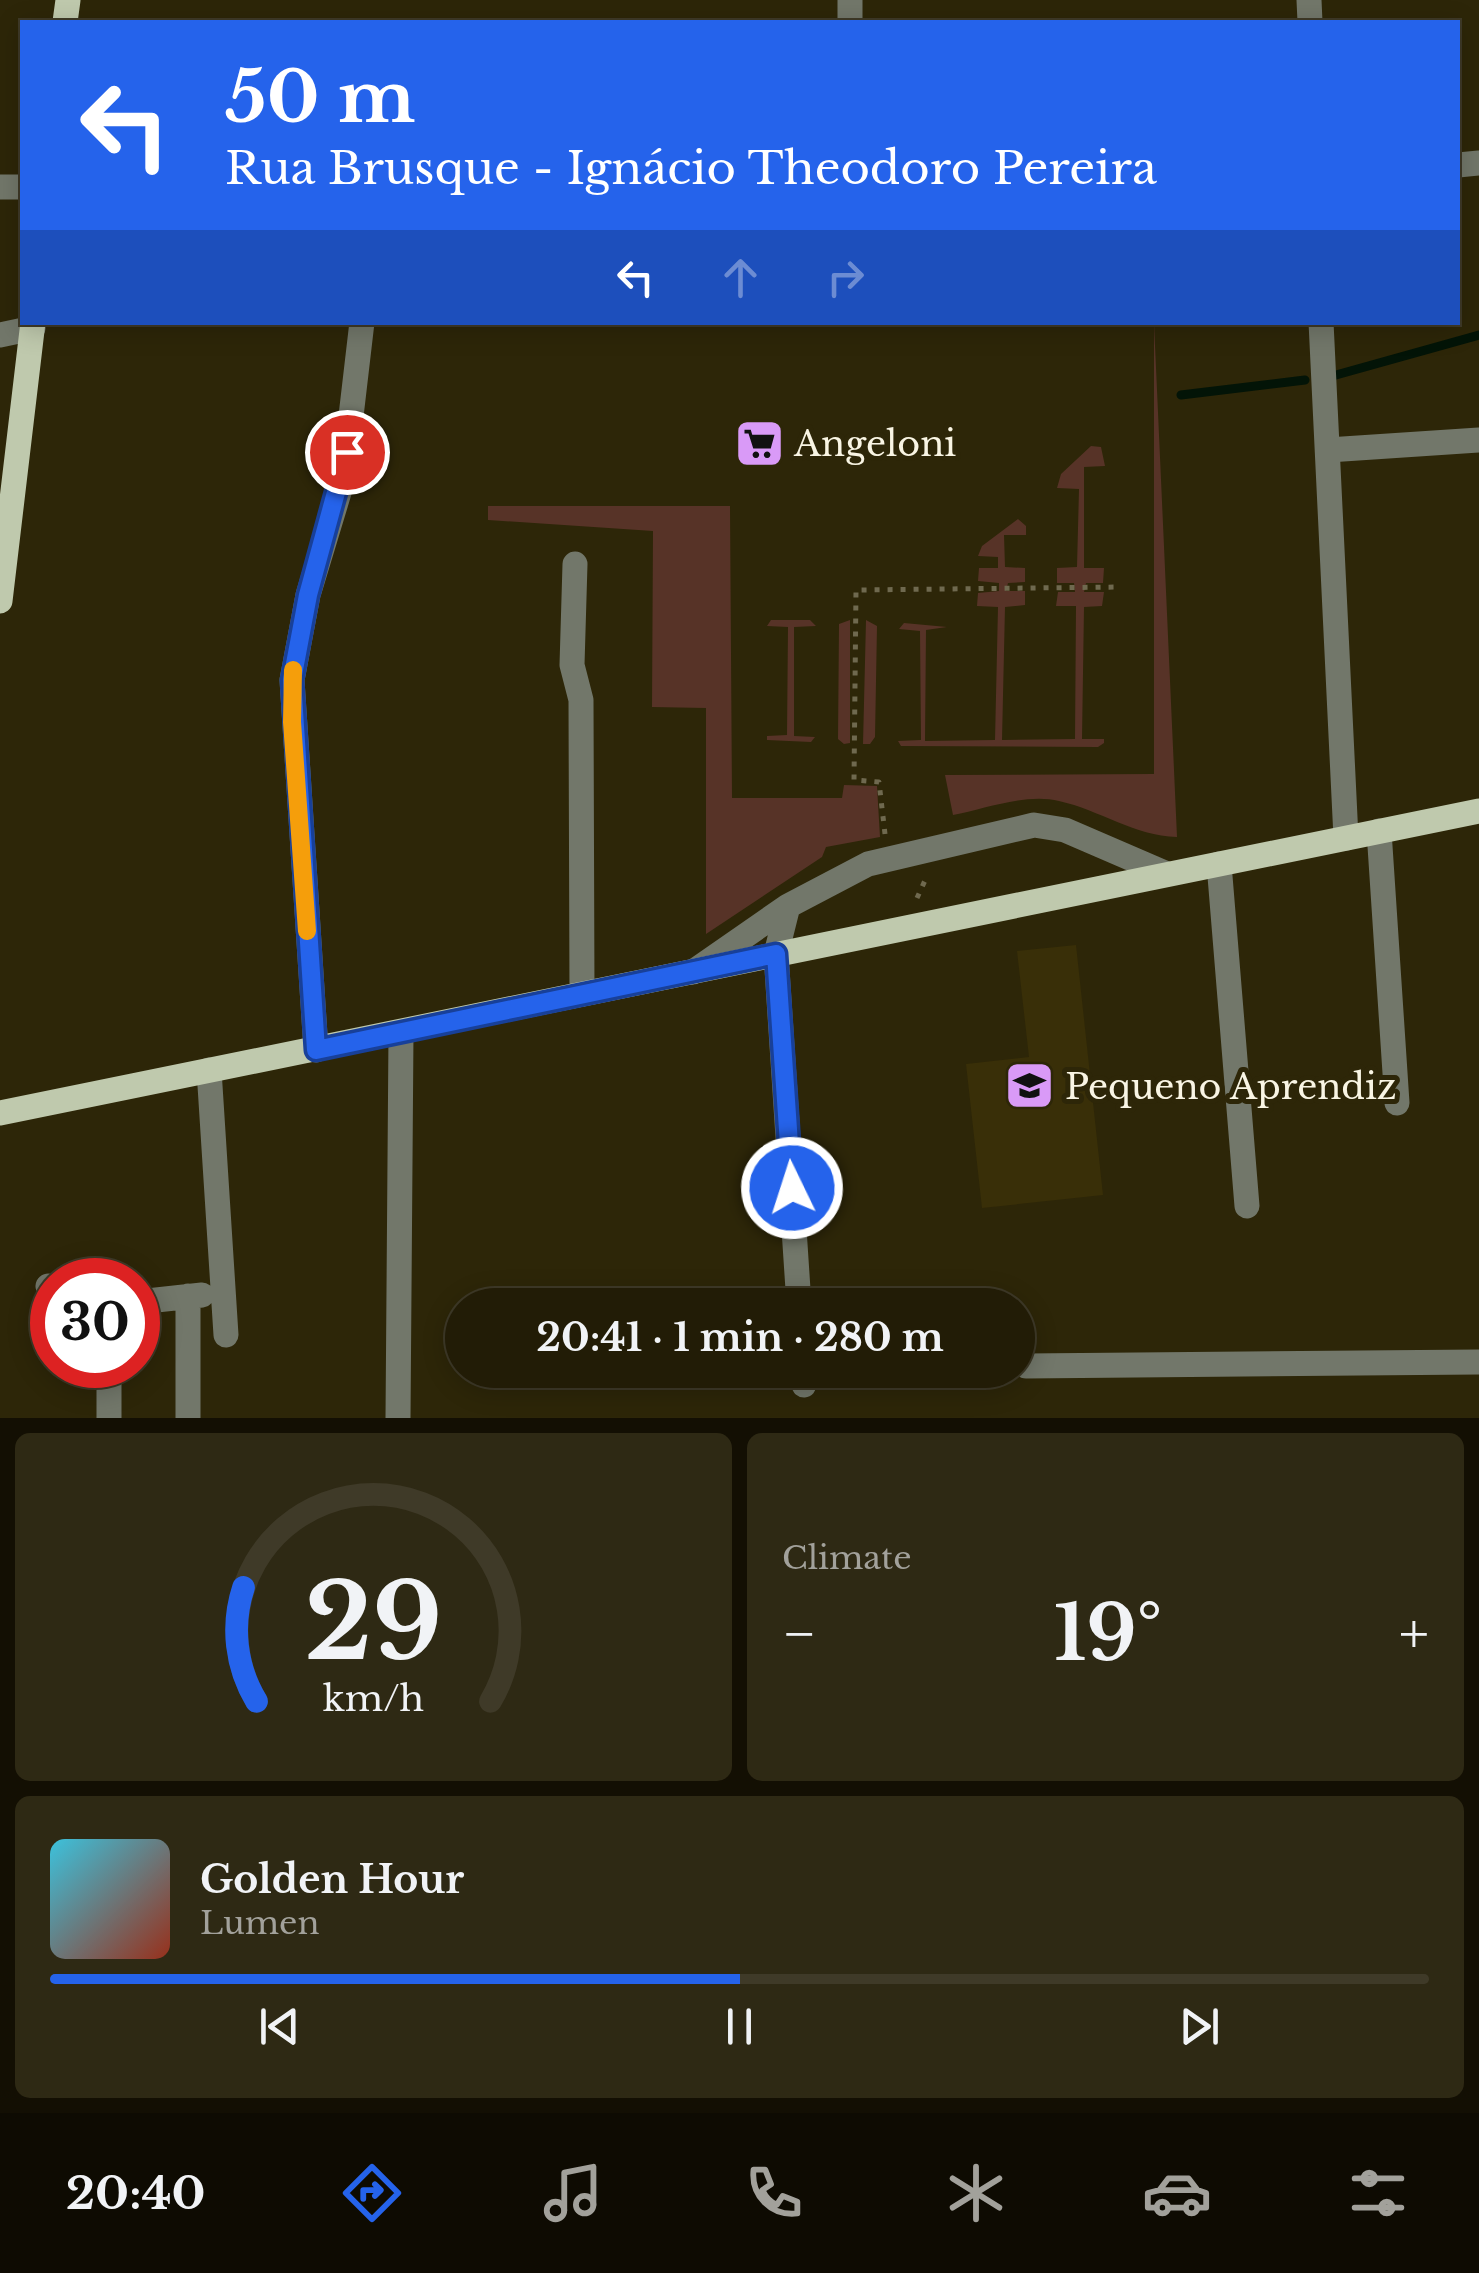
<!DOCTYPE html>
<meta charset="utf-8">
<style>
:root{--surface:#221c06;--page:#2e2914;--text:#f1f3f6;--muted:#a2a19b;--line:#3f3a28;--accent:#2563eb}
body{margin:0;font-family:"Libre Baskerville",serif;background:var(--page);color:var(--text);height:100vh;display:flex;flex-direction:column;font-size:38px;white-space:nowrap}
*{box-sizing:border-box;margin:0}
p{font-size:32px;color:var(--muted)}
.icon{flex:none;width:55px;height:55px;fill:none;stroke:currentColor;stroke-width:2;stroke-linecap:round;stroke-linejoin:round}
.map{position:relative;height:1418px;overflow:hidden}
.details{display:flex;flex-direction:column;gap:15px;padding:15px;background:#130f03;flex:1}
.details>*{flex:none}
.hud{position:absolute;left:20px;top:20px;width:1440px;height:305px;border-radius:0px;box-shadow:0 5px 25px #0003,0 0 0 2px var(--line);background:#2563eb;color:#fff;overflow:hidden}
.speed{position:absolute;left:30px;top:1258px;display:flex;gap:20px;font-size:50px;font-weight:700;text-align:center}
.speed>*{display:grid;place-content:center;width:130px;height:130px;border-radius:50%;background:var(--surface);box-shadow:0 5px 25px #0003,0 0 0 2px var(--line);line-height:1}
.speed .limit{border:15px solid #d22;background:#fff;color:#111}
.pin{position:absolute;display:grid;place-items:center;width:85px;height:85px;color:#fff;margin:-42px;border:5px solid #fff;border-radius:50%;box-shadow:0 2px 10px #0007}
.me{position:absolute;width:110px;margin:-55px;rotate:356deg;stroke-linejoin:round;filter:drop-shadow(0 0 8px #0008)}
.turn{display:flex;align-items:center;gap:35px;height:210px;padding:0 40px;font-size:45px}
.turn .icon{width:130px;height:130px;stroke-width:2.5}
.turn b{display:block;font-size:70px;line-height:85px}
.lanes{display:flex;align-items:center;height:95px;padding:0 40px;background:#0003;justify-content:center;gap:50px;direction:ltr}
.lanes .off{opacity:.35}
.big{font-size:75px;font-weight:700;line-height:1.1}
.details .tile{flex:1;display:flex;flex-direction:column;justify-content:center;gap:15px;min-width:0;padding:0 35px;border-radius:15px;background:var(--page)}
.details .dial{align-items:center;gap:0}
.dial svg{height:260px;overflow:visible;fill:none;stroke:var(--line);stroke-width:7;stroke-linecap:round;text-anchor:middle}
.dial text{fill:var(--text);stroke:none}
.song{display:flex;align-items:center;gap:30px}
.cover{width:120px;height:120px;border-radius:15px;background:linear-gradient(135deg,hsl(190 70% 55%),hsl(10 70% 35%))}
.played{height:10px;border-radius:5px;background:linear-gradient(90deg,var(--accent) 50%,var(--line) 50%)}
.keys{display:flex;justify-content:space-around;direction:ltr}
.heat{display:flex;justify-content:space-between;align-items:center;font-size:55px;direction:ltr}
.details .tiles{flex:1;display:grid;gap:15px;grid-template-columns:1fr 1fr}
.tile:last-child{grid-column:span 2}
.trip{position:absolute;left:445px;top:1288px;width:590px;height:100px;border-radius:50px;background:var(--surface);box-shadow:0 5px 25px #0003,0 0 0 2px var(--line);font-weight:700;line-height:100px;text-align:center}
.dock{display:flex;height:160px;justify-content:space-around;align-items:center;background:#0e0b02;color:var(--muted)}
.dock .icon{width:70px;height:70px}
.dock .active{color:var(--accent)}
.dock b{font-size:45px;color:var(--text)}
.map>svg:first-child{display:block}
.built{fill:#392f08}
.green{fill:#573327}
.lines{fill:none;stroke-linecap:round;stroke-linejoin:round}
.stream{stroke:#031407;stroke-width:9}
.path{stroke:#6f694f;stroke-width:5;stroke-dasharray:5 8;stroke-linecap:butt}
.minor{stroke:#72776a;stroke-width:25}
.major{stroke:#bfc9ad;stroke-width:25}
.route-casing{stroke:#184099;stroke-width:25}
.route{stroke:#2563eb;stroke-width:18}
.slow{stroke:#f59e0b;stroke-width:18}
.labels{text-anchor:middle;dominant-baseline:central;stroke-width:10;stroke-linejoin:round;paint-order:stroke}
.poi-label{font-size:35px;fill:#f9f5e4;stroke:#2d2608;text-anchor:start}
</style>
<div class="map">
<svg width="1479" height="1418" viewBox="0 0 1479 1418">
<rect width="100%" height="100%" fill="#2d2608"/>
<path class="built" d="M1076,945l27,250 -121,13 -16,-144 63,-7 -12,-106z"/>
<path class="green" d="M1154,323l23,514c-43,-1 -77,-27 -118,-36 -33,-8 -74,8 -106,14l-8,-40 209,-1z
M1091,446l10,1 4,19 -21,1v101h20l-1,15h-17l-2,9h20l-2,14 -18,1 -2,132h22v4l-6,4 -197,-1 -3,-5 23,-1 -1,-109 -21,-2 5,-6 43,4 -21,3 -1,111 70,-1 3,-133 -21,-1 1,-13 21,-2v-8l-21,-2 1,-13h19v-11l-20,-1 4,-10 36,-27 8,7v9h-22l1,32 20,1v14l-17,1 -2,8h19v14l-20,2 -3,133 73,-1 1,-133h-20l2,-14h17l-1,-9h-17v-15l20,-1 2,-78 -22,-1 4,-14z
M488,506h242l2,292h110l2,-13 33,1 3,51 -54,10 -4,10 -116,77v-226l-54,-1 1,-176 -165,-11z
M771,620h39l6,6 -22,1v109l21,1 -4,5 -44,-2v-4l20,-1 1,-108 -21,-1z
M850,620v123l-6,1 -6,-5 1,-115z
M866,620l11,6 -2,111 -5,7h-7z"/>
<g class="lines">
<path class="stream" d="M1336,375l143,-40
M1181,395l124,-15"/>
<path class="path" d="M885,834l-6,-52 -25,-2 2,-190 264,-3
M917,898l10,-22"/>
<path class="minor" d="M1309,0l1,22
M850,22v-22
M1458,165l21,-2
M0,187h22
M1321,322l25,516
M0,335l33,-7
M1328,450l151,-10
M575,564l-3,101 9,35 1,294
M1379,831l18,272
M1219,864l28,342
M693,972l95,-66
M316,1050l-24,-370 16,-85 36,-119 18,-154
M209,1070l17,265
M48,1286l4,2
M188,1296v122
M138,1302l64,-7
M799,1305l-23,-351 12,-48 80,-42 166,-39 31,5 102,44
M1026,1366l453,-4
M803,1370l1,15
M109,1418v-53
M398,1418l3,-385"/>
<path class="major" d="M65,22l3,-22
M0,601l33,-279
M0,1113l1479,-302"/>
</g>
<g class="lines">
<defs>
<path id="route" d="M347,452l-39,143 -16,85 24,370 460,-96 16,234"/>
</defs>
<use href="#route" class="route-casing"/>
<use href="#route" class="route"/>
<path class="slow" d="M293,670l-1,52 15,209"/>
</g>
<defs>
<symbol id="supermarket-square" viewBox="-11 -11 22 22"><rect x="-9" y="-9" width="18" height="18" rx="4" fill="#d99af7" stroke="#2d2608"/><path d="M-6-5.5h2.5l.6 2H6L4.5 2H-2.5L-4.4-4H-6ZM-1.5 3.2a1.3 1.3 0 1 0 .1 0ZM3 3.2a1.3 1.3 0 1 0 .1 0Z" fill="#111"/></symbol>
<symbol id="school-square" viewBox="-11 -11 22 22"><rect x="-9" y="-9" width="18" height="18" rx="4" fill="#d99af7" stroke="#2d2608"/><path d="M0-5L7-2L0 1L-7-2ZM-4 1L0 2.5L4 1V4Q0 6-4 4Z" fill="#111"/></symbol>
</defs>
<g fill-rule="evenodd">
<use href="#supermarket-square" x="732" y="416" width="55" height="55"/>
<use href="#school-square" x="1002" y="1058" width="55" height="55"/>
</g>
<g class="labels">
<g class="poi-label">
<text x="794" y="443">Angeloni</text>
<text x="1065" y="1086">Pequeno Aprendiz</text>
</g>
</g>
</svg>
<div class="speed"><div class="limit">30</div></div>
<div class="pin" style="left:347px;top:452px;background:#d93025"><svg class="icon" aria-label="arrive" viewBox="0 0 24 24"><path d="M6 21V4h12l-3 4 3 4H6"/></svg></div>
<svg class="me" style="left:792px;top:1188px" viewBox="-20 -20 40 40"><circle r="17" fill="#2563eb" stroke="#fff" stroke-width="3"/><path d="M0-11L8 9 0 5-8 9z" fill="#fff"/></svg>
<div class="trip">20:41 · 1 min · 280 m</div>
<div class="hud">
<div class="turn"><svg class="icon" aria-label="left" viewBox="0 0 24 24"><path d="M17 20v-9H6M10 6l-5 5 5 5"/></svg><div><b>50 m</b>Rua Brusque - Ignácio Theodoro Pereira</div></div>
<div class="lanes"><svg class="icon" aria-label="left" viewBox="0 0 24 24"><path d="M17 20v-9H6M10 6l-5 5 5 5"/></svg><svg class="icon off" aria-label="ahead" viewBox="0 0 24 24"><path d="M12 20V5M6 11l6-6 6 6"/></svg><svg class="icon off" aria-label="right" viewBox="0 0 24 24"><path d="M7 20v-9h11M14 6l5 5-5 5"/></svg></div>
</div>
</div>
<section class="details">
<div class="tiles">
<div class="tile dial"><svg viewBox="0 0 100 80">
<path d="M14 69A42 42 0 1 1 86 69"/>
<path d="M14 69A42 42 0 0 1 10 34" stroke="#2563eb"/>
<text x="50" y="56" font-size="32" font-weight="700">29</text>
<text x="50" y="72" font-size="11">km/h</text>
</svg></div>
<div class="tile"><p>Climate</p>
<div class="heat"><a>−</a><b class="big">19°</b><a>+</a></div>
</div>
<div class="tile">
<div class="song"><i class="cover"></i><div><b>Golden Hour</b><p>Lumen</p></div></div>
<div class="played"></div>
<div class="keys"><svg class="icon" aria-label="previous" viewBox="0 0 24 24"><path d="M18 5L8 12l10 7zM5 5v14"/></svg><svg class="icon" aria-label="pause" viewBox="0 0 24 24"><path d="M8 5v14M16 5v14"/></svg><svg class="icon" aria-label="next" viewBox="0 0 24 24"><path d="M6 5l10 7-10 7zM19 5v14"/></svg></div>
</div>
</div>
</section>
<nav class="dock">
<b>20:40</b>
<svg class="icon active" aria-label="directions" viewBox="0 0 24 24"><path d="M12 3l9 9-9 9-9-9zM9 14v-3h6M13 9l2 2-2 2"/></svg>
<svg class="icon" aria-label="music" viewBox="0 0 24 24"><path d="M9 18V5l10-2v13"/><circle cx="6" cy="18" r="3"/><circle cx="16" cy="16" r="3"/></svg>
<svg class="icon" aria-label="phone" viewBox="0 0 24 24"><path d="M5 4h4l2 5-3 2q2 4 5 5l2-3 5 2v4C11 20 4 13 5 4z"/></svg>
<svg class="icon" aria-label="climate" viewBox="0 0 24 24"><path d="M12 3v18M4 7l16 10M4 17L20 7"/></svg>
<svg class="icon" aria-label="car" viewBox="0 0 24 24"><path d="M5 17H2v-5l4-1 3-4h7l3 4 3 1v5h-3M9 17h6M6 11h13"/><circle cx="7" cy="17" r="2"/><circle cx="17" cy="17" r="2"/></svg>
<svg class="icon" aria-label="filters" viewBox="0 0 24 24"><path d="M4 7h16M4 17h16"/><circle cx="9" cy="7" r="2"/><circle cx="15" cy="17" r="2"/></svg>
</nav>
